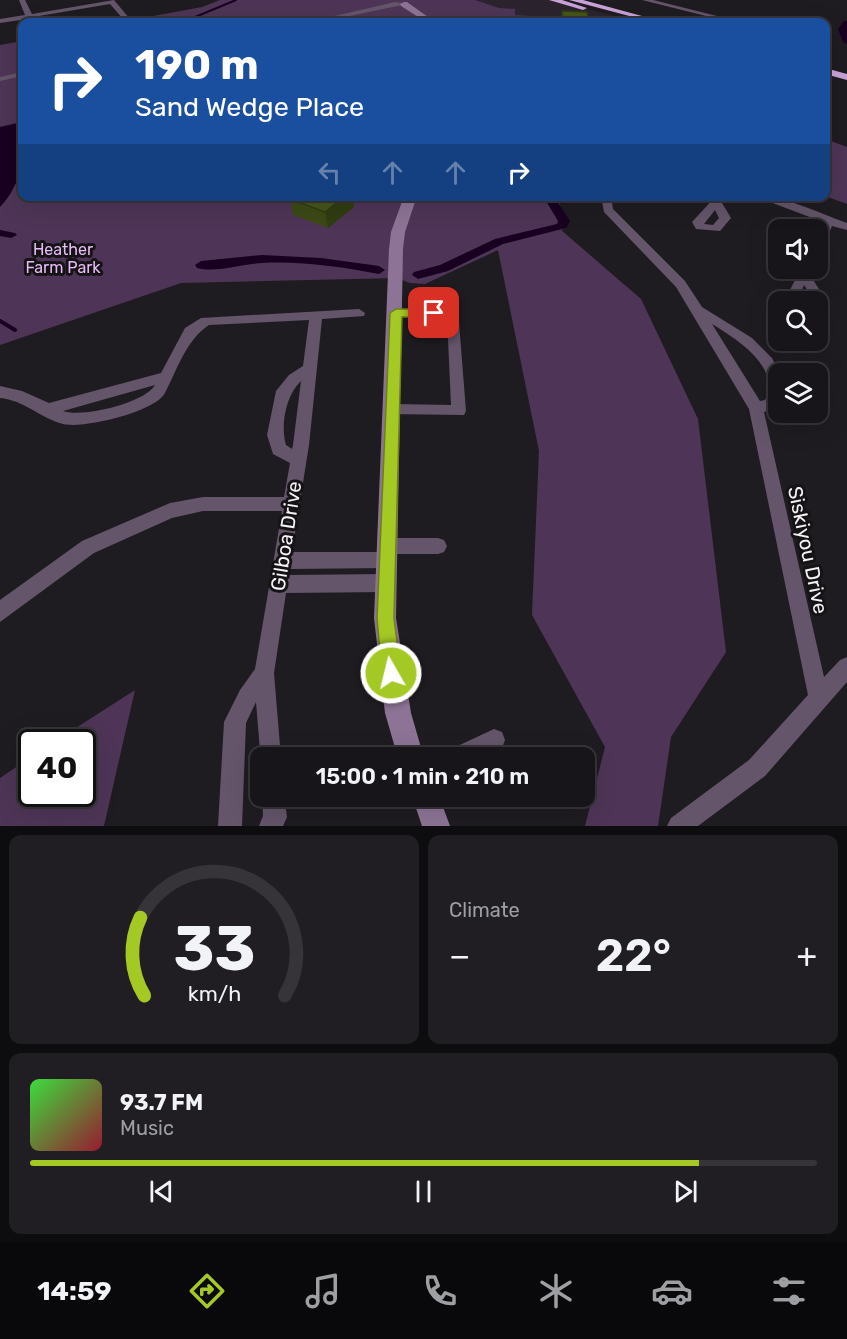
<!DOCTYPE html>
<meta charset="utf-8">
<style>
:root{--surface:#171519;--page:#201e22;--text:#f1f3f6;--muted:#9e9fa2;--line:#363438;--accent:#a4c824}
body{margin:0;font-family:Rubik,sans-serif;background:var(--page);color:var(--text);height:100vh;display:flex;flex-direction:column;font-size:22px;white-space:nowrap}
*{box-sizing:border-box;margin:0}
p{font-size:20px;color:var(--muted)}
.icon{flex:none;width:33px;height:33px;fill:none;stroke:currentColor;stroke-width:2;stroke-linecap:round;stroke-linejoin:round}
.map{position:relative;height:826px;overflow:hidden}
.drawer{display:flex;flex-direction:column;gap:9px;padding:9px;background:#0d0c0e;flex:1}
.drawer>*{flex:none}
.hud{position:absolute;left:18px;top:18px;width:812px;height:183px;border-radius:12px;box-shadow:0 6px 24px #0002,0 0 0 2px var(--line);background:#1a4fa0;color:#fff;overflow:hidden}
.fabs{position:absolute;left:768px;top:219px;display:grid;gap:12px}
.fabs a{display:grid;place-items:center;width:60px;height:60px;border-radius:12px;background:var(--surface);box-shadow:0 6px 24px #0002,0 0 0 2px var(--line);font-size:30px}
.speed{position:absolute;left:18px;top:729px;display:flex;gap:12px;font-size:30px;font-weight:700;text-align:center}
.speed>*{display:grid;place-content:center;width:78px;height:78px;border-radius:50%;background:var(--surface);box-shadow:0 6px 24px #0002,0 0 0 2px var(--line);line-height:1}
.speed .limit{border:3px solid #111;border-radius:9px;background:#fff;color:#111}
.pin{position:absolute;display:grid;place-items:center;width:51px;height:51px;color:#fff;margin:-26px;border-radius:12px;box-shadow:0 3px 9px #0006}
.me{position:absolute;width:66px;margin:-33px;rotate:352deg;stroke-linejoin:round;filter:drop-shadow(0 0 4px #0008)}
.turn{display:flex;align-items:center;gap:21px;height:126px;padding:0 18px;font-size:27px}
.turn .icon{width:78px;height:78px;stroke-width:2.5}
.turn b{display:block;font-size:42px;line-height:51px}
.lanes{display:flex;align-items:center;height:57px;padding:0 18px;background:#0003;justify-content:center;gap:30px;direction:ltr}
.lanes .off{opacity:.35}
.big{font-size:45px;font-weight:600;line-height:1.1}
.drawer .card{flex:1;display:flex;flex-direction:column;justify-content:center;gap:9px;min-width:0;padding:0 21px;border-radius:12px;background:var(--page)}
.drawer .dial{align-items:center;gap:0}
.dial svg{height:156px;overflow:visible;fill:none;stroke:var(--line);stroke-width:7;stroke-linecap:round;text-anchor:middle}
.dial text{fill:var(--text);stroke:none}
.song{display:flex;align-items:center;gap:18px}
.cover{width:72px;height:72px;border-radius:9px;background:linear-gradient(135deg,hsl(120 70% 55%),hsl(350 70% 35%))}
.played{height:6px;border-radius:3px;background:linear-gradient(90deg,var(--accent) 85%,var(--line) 85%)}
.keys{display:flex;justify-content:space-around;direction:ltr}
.heat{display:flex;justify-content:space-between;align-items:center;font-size:33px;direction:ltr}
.drawer .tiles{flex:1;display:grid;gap:9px;grid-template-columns:1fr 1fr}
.card:last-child{grid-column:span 2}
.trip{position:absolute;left:250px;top:747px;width:345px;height:60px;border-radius:12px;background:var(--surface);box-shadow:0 6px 24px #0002,0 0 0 2px var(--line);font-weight:600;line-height:60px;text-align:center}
.dock{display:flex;height:96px;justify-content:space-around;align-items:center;background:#09080a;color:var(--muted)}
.dock .icon{width:42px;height:42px}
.dock .active{color:var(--accent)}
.dock b{font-size:27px;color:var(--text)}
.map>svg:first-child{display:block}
.built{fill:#2b242e}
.green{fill:#4e3557}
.water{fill:#180021}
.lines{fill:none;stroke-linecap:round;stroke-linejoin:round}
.stream-far1{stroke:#180021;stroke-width:2}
.stream{stroke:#180021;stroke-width:4}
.canal{fill:#180021;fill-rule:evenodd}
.street{fill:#64556a;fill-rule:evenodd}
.secondary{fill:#8d7496;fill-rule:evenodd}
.highway{fill:#c9a2d7;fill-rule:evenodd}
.wall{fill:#3c4916}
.shaded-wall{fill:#313c12}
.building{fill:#46551a;stroke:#313c12;stroke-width:1.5}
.route{fill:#a4c824;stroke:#6b8217;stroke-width:1.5}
.labels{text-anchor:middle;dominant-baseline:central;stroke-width:6;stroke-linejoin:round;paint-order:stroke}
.far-park-label{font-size:16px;fill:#e7bcf6;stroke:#161317}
.street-label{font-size:20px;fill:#f6f3f7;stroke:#161317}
</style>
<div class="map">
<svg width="847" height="826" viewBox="0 0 847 826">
<rect width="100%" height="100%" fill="#1f1c21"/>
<path class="built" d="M475,0h78l85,22h-85l-1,-5 -37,-2z"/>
<path class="green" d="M220,0h255l24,8 16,1v6l37,2 1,5h-432l81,-15z
M22,41v155l536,1 8,31 -5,2 80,69 57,120 28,233 -55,85 -13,89h-73l20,-79 -73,-132 7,-164 -41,-201 -73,34 -15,-1 -13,-5 -216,5 -181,62v-300z
M825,139l22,8v57l-22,-8z
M135,690l-31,136h-104v-48l31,-21 1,37h50v-52h-28z"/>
<path class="water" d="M22,122c5,30 0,62 -22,85v-80z"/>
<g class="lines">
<path class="stream-far1" d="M183,22l53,-22"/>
<path class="stream" d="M0,321l15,9"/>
<path class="canal" d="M844,21h3v23l-4,-2 -5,-13z
M543,196h11l16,25 -4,7 -63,16 -55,27 -30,8 -6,-4 2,-3 26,-7 55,-26 62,-15 1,-3z
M0,230l15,3 2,2 -6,3 -11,-2z
M262,255l59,3 58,8 6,4 -6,4c-38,-7 -78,-13 -117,-11 -21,1 -44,10 -65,5l-2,-3 6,-4z"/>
<path class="street" d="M19,0h6l7,14 82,-14 16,19 -6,1 -14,-16 -77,13 2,5h-6l-2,-3 -27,4v-4l25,-4z
M642,0h11l88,22h-11z
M395,2l12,2 -86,18h-12z
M22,72v4l-22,5v-4z
M601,196h10l2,13 72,72 17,26 50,31 20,20 8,16 -2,29 -3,6 -11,3 60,265 16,-17 7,-3v25l-82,94 -67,50h-31l4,-8 78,-58 59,-65 -59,-286 -73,-122 -72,-75zM712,324c23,14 70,43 53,76l-5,1z
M716,196h11l-5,7 9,15 -11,13 -24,-2 -4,-7zM715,210l4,8 -6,7 -9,-1z
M754,196c32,0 64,17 93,27v7l-15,-4 -8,19 -6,3v-15l5,-11z
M801,268h12l-3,7 14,22 -4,8 -2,1v-4h-9l3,-5 -8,-12 -7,17h-13z
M359,309l6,4 -1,3 -42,3 -13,126 -17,107h90l-3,-6 3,-6 6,-2h50l6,2 3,6 -3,6 -6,2h-45l3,6 -3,6 -6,2 -97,1 -1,6 98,-1 7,3 2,6 -2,6 -7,3 -101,1 -12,80 7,85h-20v5l-5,-61 -10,21 -4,103h-24l6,-104 16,-32 15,-21 27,-158h-79l-31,7 -78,35 -94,69v-22l82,-59 88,-38 33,-6h81l6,-34 -17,-9 -6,-19 9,-44 13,-16 14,-9 6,-46 -100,5c-23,15 -32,45 -44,68 -10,19 -82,36 -102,31 -23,-6 -39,-24 -63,-26v-12l22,5 27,12 112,-30 24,-45 16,-10zM301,381l-8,64 -1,4 -6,-4c-6,-20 0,-50 15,-64zM155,385c-10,18 -73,33 -92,26z
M396,309l62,1 8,101 -2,4 -76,-1 -2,-4 2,-4 5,-2 58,1 -4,-88 -56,-1 -1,-3 1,-3z
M494,729l8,3 3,8 -3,8 -20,10h-36l3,-8z
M262,796h22l3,21 -4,9h-24l4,-10z"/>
<path class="secondary" d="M404,2h3l28,20h-9l-25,-16 -1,-2z
M404,196h13l-12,36 -2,17 -7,369 15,95 13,45h-26l-13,-45 -11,-95 15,-369 2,-17z
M412,796h27l11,30h-28z"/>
<path class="highway" d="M549,0h13l25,8 -4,2z
M569,0h14l81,22h-12z
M825,68l22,6v6l-22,-6z"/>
</g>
<path class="wall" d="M562,11l27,11h-29z
M290,199l64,8 -26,21 -35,-13z"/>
<path class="shaded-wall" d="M345,196h8l1,11 -26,21 -3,-16z"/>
<path class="building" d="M562,11l25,1 2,10h-26z
M629,17l15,4 -2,1h-25l7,-4z
M293,196h52l-20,16 -35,-13z"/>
<path class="route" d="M396,309h38l6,4 -6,4h-32l-8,301 7,55 -3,7 -7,2 -6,-2 -3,-7 -5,-55 13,-305z"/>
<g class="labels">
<g class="far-park-label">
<text x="63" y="249">Heather<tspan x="63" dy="18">Farm Park</tspan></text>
</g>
<g class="street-label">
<text transform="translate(286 536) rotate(-81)">Gilboa Drive</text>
<text transform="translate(808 550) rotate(78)">Siskiyou Drive</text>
</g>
</g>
</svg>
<div class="fabs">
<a><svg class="icon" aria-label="sound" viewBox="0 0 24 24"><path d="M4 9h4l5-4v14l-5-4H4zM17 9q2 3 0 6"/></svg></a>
<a><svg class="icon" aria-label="search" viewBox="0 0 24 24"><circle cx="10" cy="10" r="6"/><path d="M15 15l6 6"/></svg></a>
<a><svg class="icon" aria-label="layers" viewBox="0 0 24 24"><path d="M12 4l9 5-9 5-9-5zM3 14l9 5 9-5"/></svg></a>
</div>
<div class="speed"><div class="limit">40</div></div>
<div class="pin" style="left:434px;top:313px;background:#d93025"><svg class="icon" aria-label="arrive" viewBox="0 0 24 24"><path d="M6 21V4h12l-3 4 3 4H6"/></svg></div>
<svg class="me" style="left:391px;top:673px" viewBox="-20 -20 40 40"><circle r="17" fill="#a4c824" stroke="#fff" stroke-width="3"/><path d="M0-11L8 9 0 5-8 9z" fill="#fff"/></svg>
<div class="trip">15:00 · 1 min · 210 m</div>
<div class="hud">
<div class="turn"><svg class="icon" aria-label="right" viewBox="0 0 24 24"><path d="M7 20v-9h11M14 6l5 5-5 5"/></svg><div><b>190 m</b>Sand Wedge Place</div></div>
<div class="lanes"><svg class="icon off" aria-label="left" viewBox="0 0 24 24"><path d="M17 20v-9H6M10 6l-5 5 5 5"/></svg><svg class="icon off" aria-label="ahead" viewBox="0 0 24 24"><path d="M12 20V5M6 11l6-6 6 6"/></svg><svg class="icon off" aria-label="ahead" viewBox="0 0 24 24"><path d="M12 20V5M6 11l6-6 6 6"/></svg><svg class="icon" aria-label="right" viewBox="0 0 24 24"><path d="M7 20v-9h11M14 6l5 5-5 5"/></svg></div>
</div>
</div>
<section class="drawer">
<div class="tiles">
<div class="card dial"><svg viewBox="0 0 100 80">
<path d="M14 69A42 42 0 1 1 86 69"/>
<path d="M14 69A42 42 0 0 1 12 29" stroke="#a4c824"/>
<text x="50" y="56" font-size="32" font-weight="700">33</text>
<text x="50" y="72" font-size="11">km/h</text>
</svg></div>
<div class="card"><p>Climate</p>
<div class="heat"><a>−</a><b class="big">22°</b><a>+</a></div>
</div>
<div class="card">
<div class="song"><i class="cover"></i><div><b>93.7 FM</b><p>Music</p></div></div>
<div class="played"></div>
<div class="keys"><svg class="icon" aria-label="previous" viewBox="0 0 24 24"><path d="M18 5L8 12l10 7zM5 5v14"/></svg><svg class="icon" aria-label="pause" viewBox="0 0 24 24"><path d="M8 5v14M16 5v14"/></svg><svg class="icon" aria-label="next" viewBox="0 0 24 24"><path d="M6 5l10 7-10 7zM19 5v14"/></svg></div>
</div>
</div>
</section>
<nav class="dock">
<b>14:59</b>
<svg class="icon active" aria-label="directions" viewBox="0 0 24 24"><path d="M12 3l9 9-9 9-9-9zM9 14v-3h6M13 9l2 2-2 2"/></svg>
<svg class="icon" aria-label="music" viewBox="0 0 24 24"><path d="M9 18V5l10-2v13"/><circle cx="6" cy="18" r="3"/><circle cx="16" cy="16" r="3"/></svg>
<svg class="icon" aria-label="phone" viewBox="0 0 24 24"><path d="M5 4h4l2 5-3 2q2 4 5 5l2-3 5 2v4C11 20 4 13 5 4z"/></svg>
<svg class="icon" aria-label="climate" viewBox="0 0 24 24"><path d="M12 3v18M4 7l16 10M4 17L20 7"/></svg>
<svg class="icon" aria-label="car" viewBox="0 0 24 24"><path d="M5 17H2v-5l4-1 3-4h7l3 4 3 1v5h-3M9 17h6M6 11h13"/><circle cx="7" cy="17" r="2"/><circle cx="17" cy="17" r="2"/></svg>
<svg class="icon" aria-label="filters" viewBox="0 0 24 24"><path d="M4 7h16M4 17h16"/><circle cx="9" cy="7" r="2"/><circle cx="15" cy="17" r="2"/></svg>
</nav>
